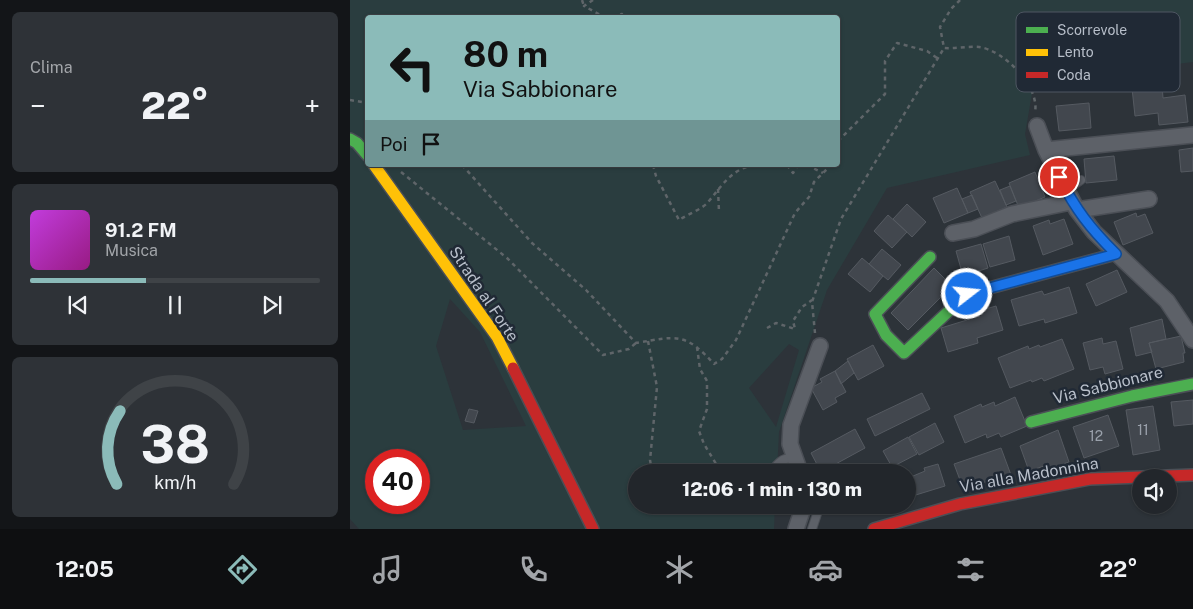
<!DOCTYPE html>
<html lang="it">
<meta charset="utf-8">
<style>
:root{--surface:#22262b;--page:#2e3237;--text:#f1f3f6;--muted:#a2a5a9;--line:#3f4347;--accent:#8bbbb9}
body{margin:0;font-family:"Public Sans",sans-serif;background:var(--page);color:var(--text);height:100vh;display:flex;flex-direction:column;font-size:19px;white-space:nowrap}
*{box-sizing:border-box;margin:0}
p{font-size:16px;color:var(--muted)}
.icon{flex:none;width:28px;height:28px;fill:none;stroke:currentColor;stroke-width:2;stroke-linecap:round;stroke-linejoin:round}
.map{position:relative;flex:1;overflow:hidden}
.details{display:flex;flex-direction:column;gap:12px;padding:12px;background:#131518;width:350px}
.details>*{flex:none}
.top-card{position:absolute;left:15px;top:15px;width:475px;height:152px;border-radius:5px;box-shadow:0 1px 4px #0004,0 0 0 1px var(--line);background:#8bbbb9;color:#111;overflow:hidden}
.controls{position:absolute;left:782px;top:469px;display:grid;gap:10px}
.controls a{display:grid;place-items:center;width:45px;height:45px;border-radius:50%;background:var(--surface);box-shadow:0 1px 4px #0004,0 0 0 1px var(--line);font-size:25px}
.speed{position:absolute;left:15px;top:449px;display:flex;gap:10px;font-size:25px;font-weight:700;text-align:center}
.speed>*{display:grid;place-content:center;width:65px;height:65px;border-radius:50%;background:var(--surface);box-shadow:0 1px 4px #0004,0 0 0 1px var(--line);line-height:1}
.speed .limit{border:8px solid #d22;background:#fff;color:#111}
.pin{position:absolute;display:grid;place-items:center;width:42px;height:42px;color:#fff;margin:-21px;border:2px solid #fff;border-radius:50%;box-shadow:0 1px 5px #0007}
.me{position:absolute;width:55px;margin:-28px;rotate:74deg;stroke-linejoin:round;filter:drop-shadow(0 0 4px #0008)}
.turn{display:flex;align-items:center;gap:18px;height:105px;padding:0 15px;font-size:22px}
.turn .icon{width:65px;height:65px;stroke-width:2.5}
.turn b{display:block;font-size:35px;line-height:42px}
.then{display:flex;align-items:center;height:48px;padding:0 15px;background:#0003;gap:10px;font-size:19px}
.big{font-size:38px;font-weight:800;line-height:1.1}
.details .card{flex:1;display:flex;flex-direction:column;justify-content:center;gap:8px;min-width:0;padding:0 18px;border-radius:8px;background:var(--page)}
.details .dial{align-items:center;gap:0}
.dial svg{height:130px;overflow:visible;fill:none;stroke:var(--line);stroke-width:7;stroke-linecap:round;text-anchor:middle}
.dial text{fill:var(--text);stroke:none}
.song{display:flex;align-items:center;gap:15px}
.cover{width:60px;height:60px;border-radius:8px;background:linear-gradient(135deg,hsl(290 70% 55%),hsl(310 70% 35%))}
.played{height:5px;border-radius:2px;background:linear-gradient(90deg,var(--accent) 40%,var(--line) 40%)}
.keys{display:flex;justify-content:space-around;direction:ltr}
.heat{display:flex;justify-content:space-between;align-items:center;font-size:28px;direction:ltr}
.trip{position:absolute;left:278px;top:464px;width:288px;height:50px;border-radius:25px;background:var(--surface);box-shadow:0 1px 4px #0004,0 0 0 1px var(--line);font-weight:800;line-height:50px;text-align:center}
.tabs{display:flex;height:80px;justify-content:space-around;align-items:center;background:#0e0f11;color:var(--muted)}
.tabs .icon{width:35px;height:35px}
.tabs .on{color:var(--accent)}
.tabs b{font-size:22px;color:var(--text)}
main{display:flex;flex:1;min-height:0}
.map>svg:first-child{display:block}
.green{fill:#2a3d3f;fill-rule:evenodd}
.building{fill:#42474e;stroke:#555a61}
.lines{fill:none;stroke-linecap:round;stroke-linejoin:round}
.lane-casing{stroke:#4b4f56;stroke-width:10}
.street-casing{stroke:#4b4f56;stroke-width:18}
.fast-casing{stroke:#4b4f56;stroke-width:14}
.slow-casing{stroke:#4b4f56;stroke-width:14}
.jam-casing{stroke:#4b4f56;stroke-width:14}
.path{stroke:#5f6569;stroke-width:2.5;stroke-dasharray:4 4;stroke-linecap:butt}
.lane{stroke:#5d6168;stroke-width:8}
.street{stroke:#5d6168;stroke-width:15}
.fast{stroke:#4caf50;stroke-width:11}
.slow{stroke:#ffc107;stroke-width:11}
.jam{stroke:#c62828;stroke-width:11}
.route-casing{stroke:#114b97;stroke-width:12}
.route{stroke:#1a73e8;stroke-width:9}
.labels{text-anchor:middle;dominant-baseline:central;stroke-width:5;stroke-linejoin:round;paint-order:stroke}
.number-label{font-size:14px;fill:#9aa1ab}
.street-label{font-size:16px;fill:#b8bfca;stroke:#202935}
.key{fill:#202935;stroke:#4e5662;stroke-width:1}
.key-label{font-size:14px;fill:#b8bfca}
</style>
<main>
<section class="details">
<div class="card"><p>Clima</p>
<div class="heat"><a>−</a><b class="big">22°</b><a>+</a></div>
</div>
<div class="card">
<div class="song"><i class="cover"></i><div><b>91.2 FM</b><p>Musica</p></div></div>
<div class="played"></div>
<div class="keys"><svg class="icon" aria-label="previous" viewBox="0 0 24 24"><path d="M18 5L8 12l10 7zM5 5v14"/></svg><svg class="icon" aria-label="pause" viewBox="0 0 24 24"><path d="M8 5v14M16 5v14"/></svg><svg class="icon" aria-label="next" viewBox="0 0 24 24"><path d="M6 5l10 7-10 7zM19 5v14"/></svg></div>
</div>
<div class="card dial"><svg viewBox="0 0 100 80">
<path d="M14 69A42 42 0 1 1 86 69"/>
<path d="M14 69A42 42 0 0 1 16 24" stroke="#8bbbb9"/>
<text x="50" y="56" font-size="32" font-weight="700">38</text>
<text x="50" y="72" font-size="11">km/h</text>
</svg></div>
</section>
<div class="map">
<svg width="843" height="529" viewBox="0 0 843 529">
<rect width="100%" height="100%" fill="#2d3339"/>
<path class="green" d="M0,0h843v62l-159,20 -9,52 5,21 -143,33 -60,102 -48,142 -2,40h-141v33h139l-1,24h-415l-9,-10zM18,18h470v147h-470zM100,299l30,33 46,94 -63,4 -27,-84zM439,344l10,6 -23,77 -27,-39zM26,460h43v42h-43z"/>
<path class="building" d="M812,85l1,13 22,-3 3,27 -29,3 -1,-12 -23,3 -3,-28z
M739,103l2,25 -32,3 -3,-25z
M843,148v23l-12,1 -2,-22z
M764,156l3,24 -31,3 -2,-24z
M685,172l10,25 -26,11 -10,-25z
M645,181l12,26 -25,11 -12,-26z
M660,186l6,15 -10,4 -6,-15z
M607,188l11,25 -24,10 -11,-25z
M622,195l6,14 -10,4 -6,-14z
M557,204l19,18 -14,15 -19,-18z
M786,213l1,4 8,-3 8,19 -30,12 -9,-23z
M538,215l19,17 -15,16 -18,-17z
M714,219l9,25 -30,11 -10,-29 16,-6 1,4z
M659,236l6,24 -25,7 -7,-23z
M631,244l7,24 -25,8 -7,-25z
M532,249l19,16 -13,15 -19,-16z
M512,258l21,18 -13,16 -22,-18z
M584,268l18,18 -44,44 -17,-17z
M767,270l10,22 -31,14 -10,-22z
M719,287l8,26 -32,10 -1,-4 -25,7 -8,-26 31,-9 2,4z
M646,306l7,24 -26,8 1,5 -30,9 -7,-24 26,-8 -2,-5z
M812,319l4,20 -17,4 3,9 -16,4 -6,-28z
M831,336l4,17h-2l1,9 -28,7 -7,-26z
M752,338l1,6 13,-3 7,28 -18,5 -2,-7 -13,3 -7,-27z
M712,339l12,30 -30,12 -2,-3 -10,4 -1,-2 -21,8 -12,-30 30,-12 1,3 10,-4 1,2z
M523,345l11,21 -26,14 -11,-21z
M498,361l6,12 -13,11 -6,-13z
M485,371l11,21 -11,6 2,4 -14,8 -12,-22 11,-6 -2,-3z
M572,393l8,16 -55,27 -8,-17z
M665,397l12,29 -26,11 -2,-4 -12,5 -1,-4 -21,9 -11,-27 27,-12 1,3 12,-5 1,4z
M843,400v24l-19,2 -3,-24z
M803,406l7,44 -27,5 -7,-45z
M119,409l9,2 -4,12 -9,-2z
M758,415l11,31 -35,12 -11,-31z
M585,423l9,19 -25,13 -10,-18z
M505,429l10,19 -44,24 -10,-19z
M708,430l11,32 -21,7 -1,-4 -18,6 -9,-25z
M558,437l9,17 -25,13 -9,-16z
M651,448l10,27 -48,13 -9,-24z
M588,464l7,22 -39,12v-19l19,-8 -1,-3z"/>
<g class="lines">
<defs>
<path id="lane" d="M716,191l15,-11
M421,472c6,-8 12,-16 23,-13
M525,472l4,-1
M462,529l8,-24"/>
<path id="street" d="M687,126l9,24 31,60 17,22 73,69 26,39
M696,150l147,-15
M727,210l72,-11
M603,233l21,-4 38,-15 59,-12
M450,472l-10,-28 1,-19 29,-79
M446,529l8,-24"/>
<path id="fast" d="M0,139l7,4 11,13
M580,257l-55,57 11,21 18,18 63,-59 149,-40
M681,422l101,-26 61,-12"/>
<path id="slow" d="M24,165l123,172 16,31"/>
<path id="jam" d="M163,368l80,161
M524,529l86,-25 130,-25 103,-4"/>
</defs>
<use href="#lane" class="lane-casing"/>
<use href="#street" class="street-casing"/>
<use href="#fast" class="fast-casing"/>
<use href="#slow" class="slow-casing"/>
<use href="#jam" class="jam-casing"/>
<path class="path" d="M232,0l2,6
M243,0l-9,6 22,12
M610,0l-9,9 -11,18 4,21c11,1 23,-2 35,-1 24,3 61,39 56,65
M263,18l9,-4v4
M422,18v-2l8,2
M0,100l18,3
M488,141l47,-47v-33l12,-18 30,8 10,7
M112,165l70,78 54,47 50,53c41,-7 49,-11 78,21l8,-5 14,-19 59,-127 14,-16 5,-15 17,-17
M303,165l3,11 23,44c9,-6 24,-11 30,-19 14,-17 23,-32 45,-36
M437,165l6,8 5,-8
M457,165l16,8
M51,172l106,86 96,97 26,-6 7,-6
M368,189l1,23
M417,328l9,-5 19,6 -2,-8 9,-14 10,-7
M465,333l-3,-31 29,-83 103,-171
M298,341l9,46 -7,73 2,12
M347,347l3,22 7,12v28l-8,22 5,13 17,28
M399,472l8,-1 4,1
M301,507l1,-2"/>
<use href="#lane" class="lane"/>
<use href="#street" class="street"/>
<use href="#fast" class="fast"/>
<use href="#slow" class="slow"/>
<use href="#jam" class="jam"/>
</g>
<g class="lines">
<defs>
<path id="route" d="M617,294l149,-40c-26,-26 -40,-44 -57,-77"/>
</defs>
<use href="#route" class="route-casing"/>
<use href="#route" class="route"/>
</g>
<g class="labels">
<g class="number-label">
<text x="793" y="430">11</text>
<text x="746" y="436">12</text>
</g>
<g class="street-label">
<text transform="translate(134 294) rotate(56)">Strada al Forte</text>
<text transform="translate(758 385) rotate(-14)">Via Sabbionare</text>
<text transform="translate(679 475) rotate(-10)">Via alla Madonnina</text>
</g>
</g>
<rect x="666" y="12" width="164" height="80" rx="8" class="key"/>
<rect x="676" y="27" width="22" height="6" fill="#4caf50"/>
<rect x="676" y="49" width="22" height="7" fill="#ffc107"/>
<rect x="676" y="72" width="22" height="6" fill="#c62828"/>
<g class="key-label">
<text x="707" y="35">Scorrevole</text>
<text x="707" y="57">Lento</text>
<text x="707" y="80">Coda</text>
</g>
</svg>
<div class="controls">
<a><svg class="icon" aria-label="sound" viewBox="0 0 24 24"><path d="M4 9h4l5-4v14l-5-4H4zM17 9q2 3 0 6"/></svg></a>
</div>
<div class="speed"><div class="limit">40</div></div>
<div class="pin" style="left:709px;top:177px;background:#d93025"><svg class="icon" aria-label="arrive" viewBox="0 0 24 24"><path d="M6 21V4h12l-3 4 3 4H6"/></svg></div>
<svg class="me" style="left:617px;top:294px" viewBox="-20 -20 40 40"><circle r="17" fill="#1a73e8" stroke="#fff" stroke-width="3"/><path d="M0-11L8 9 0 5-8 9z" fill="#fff"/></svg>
<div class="trip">12:06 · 1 min · 130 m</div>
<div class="top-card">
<div class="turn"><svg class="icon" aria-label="left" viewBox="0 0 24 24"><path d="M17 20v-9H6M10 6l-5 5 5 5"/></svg><div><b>80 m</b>Via Sabbionare</div></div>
<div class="then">Poi<svg class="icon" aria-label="arrive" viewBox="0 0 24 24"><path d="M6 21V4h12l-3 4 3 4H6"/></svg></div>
</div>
</div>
</main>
<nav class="tabs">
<b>12:05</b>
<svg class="icon on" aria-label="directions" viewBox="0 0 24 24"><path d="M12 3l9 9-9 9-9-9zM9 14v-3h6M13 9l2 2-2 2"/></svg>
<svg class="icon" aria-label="music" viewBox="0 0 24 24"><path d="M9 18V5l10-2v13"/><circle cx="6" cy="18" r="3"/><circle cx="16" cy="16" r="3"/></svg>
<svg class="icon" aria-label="phone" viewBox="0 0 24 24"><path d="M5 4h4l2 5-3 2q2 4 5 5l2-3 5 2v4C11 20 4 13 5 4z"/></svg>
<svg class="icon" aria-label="climate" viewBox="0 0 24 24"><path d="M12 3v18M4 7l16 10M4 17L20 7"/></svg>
<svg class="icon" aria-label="car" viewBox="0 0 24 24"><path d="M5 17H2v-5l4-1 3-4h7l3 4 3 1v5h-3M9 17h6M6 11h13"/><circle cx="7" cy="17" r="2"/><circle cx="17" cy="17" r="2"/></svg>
<svg class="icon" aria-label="filters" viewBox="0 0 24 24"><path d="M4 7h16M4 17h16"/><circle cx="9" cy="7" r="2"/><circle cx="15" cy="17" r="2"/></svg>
<b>22°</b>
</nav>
